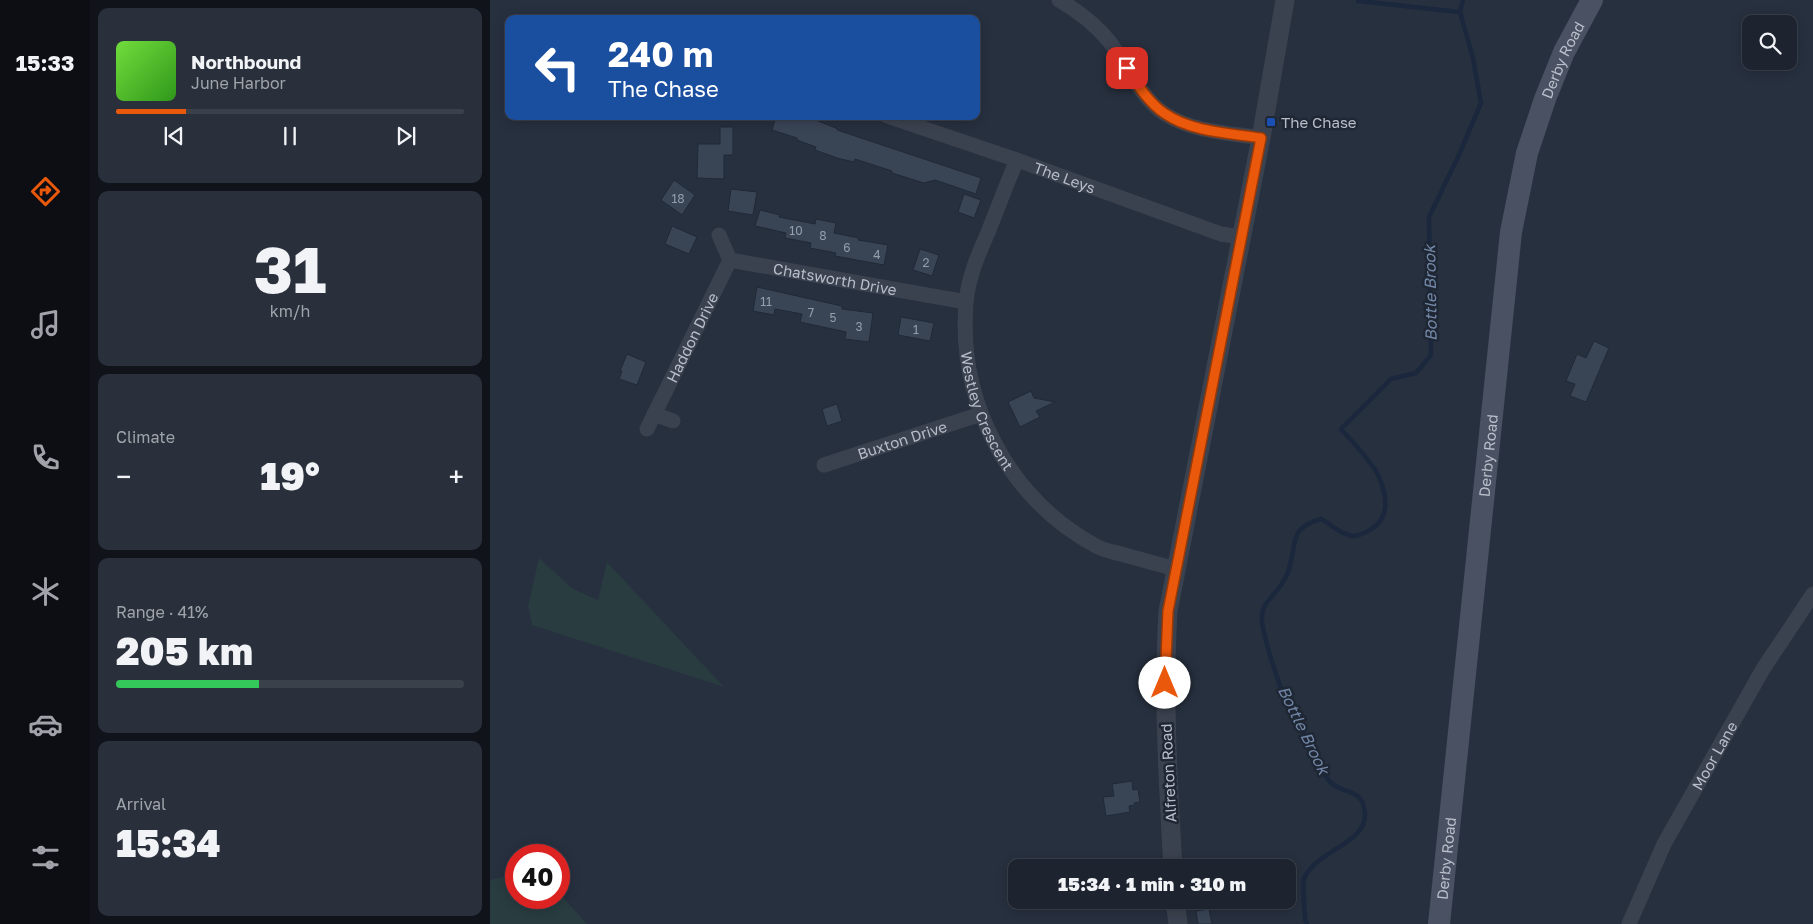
<!DOCTYPE html>
<meta charset="utf-8">
<style>
:root{--surface:#1d242f;--page:#2a303b;--text:#f1f3f6;--muted:#a0a4aa;--line:#3b414b;--accent:#ea580c}
body{margin:0;font-family:"Golos Text",sans-serif;background:var(--page);color:var(--text);height:100vh;display:flex;flex-direction:column;font-size:19px;white-space:nowrap}
*{box-sizing:border-box;margin:0}
p{font-size:16px;color:var(--muted)}
.icon{flex:none;width:28px;height:28px;fill:none;stroke:currentColor;stroke-width:2;stroke-linecap:round;stroke-linejoin:round}
.map{position:relative;flex:1;overflow:hidden}
.sheet{display:flex;flex-direction:column;gap:8px;padding:8px;background:#10141a;width:400px}
.sheet>*{flex:none}
.banner{position:absolute;left:15px;top:15px;width:475px;height:105px;border-radius:10px;box-shadow:0 2px 12px #0003,0 0 0 1px var(--line);background:#1a4fa0;color:#fff;overflow:hidden}
.buttons{position:absolute;left:1252px;top:15px;display:grid;gap:10px}
.buttons a{display:grid;place-items:center;width:55px;height:55px;border-radius:10px;background:var(--surface);box-shadow:0 2px 12px #0003,0 0 0 1px var(--line);font-size:25px}
.speed{position:absolute;left:15px;top:844px;display:flex;gap:10px;font-size:25px;font-weight:700;text-align:center}
.speed>*{display:grid;place-content:center;width:65px;height:65px;border-radius:50%;background:var(--surface);box-shadow:0 2px 12px #0003,0 0 0 1px var(--line);line-height:1}
.speed .limit{border:8px solid #d22;background:#fff;color:#111}
.pin{position:absolute;display:grid;place-items:center;width:42px;height:42px;color:#fff;margin:-21px;border-radius:10px;box-shadow:0 2px 8px #0006}
.me{position:absolute;width:55px;margin:-28px;rotate:0deg;stroke-linejoin:round;filter:drop-shadow(0 0 4px #0008)}
.turn{display:flex;align-items:center;gap:18px;height:105px;padding:0 20px;font-size:22px}
.turn .icon{width:65px;height:65px;stroke-width:2.5}
.turn b{display:block;font-size:35px;line-height:42px}
.big{font-size:38px;font-weight:800;line-height:1.1}
.sheet .tile{flex:1;display:flex;flex-direction:column;justify-content:center;gap:8px;min-width:0;padding:0 18px;border-radius:10px;background:var(--page)}
.sheet .dial{align-items:center;gap:0}
.dial b{font-size:65px;line-height:1}
.song{display:flex;align-items:center;gap:15px}
.cover{width:60px;height:60px;border-radius:8px;background:linear-gradient(135deg,hsl(100 70% 55%),hsl(110 70% 35%))}
.played{height:5px;border-radius:2px;background:linear-gradient(90deg,var(--accent) 20%,var(--line) 20%)}
.keys{display:flex;justify-content:space-around;direction:ltr}
.heat{display:flex;justify-content:space-between;align-items:center;font-size:28px;direction:ltr}
.charge{height:8px;border-radius:4px;background:linear-gradient(90deg,#34c759 41%,var(--line) 0)}
.trip{position:absolute;left:518px;top:859px;width:288px;height:50px;border-radius:10px;background:var(--surface);box-shadow:0 2px 12px #0003,0 0 0 1px var(--line);font-weight:800;line-height:50px;text-align:center}
main{display:flex;flex:1;min-height:0}
.dock{display:flex;flex-direction:column;width:90px;justify-content:space-around;align-items:center;background:#0c0e13;color:var(--muted)}
.dock .icon{width:35px;height:35px}
.dock .selected{color:var(--accent)}
.dock b{font-size:22px;color:var(--text)}
.map>svg:first-child{display:block}
.green{fill:#293c40}
.lines{fill:none;stroke-linecap:round;stroke-linejoin:round}
.stream{stroke:#1a273d;stroke-width:4.5}
.building{fill:#394455;stroke:#212936}
.minor{stroke:#3b424f;stroke-width:15}
.tertiary{stroke:#3b424f;stroke-width:19}
.secondary{stroke:#495162;stroke-width:22}
.route-casing{stroke:#983908;stroke-width:12}
.route{stroke:#ea580c;stroke-width:9}
.transit-dot{fill:#1a4fb4;stroke:#1f2734;stroke-width:2}
.labels{text-anchor:middle;dominant-baseline:central;stroke-width:5;stroke-linejoin:round;paint-order:stroke}
.number-label{font-size:12px;fill:#969eaa}
.street-label{font-size:15px;fill:#b7bec9;stroke:#1f2734}
.poi-label{font-size:15px;fill:#b7bec9;stroke:#1f2734;text-anchor:start}
.water-label{font-size:16px;font-style:italic;fill:#7287a6;stroke:#1f2734}
</style>
<main>
<nav class="dock">
<b>15:33</b>
<svg class="icon selected" aria-label="directions" viewBox="0 0 24 24"><path d="M12 3l9 9-9 9-9-9zM9 14v-3h6M13 9l2 2-2 2"/></svg>
<svg class="icon" aria-label="music" viewBox="0 0 24 24"><path d="M9 18V5l10-2v13"/><circle cx="6" cy="18" r="3"/><circle cx="16" cy="16" r="3"/></svg>
<svg class="icon" aria-label="phone" viewBox="0 0 24 24"><path d="M5 4h4l2 5-3 2q2 4 5 5l2-3 5 2v4C11 20 4 13 5 4z"/></svg>
<svg class="icon" aria-label="climate" viewBox="0 0 24 24"><path d="M12 3v18M4 7l16 10M4 17L20 7"/></svg>
<svg class="icon" aria-label="car" viewBox="0 0 24 24"><path d="M5 17H2v-5l4-1 3-4h7l3 4 3 1v5h-3M9 17h6M6 11h13"/><circle cx="7" cy="17" r="2"/><circle cx="17" cy="17" r="2"/></svg>
<svg class="icon" aria-label="filters" viewBox="0 0 24 24"><path d="M4 7h16M4 17h16"/><circle cx="9" cy="7" r="2"/><circle cx="15" cy="17" r="2"/></svg>
</nav>
<section class="sheet">
<div class="tile">
<div class="song"><i class="cover"></i><div><b>Northbound</b><p>June Harbor</p></div></div>
<div class="played"></div>
<div class="keys"><svg class="icon" aria-label="previous" viewBox="0 0 24 24"><path d="M18 5L8 12l10 7zM5 5v14"/></svg><svg class="icon" aria-label="pause" viewBox="0 0 24 24"><path d="M8 5v14M16 5v14"/></svg><svg class="icon" aria-label="next" viewBox="0 0 24 24"><path d="M6 5l10 7-10 7zM19 5v14"/></svg></div>
</div>
<div class="tile dial"><b>31</b><p>km/h</p></div>
<div class="tile"><p>Climate</p>
<div class="heat"><a>−</a><b class="big">19°</b><a>+</a></div>
</div>
<div class="tile"><p>Range · 41%</p><b class="big">205 km</b><div class="charge"></div></div>
<div class="tile"><p>Arrival</p><b class="big">15:34</b></div>
</section>
<div class="map">
<svg width="1323" height="924" viewBox="0 0 1323 924">
<rect width="100%" height="100%" fill="#27303f"/>
<path class="green" d="M49,558l34,31 25,11 9,-38 117,125 -192,-62 -4,-19z
M26,874v24h43v-5l28,31h-97v-44z"/>
<g class="lines">
<path class="stream" d="M868,1l102,11
M817,924l-2,-4c0,-9 -3,-34 -1,-41 10,-27 62,-36 61,-64 -1,-28 -20,-19 -35,-33 -6,-6 -19,-35 -24,-44 -7,-12 -15,-24 -20,-37 -7,-17 -26,-71 -24,-87 2,-13 15,-21 21,-32 3,-5 6,-12 7,-17 7,-26 0,-37 31,-46 10,5 23,18 35,17 3,-1 8,-3 10,-4 25,-11 22,-36 12,-57 -9,-17 -25,-32 -37,-46l50,-50 25,-6 15,-18 -2,-138 29,-60 23,-54 -8,-45 -13,-46 3,-12"/>
</g>
<path class="building" d="M286,116h30l32,13 -1,1 144,48 -5,16 -41,-14 -11,3 -32,-10v-2l-37,-12 -1,3 -17,-4 -22,-8 1,-3 -19,-7v-2l-25,-8z
M230,127h13v28h-9v24l-27,-1 1,-34h22z
M184,180l21,15 -13,20 -21,-15z
M241,189l26,3 -4,23 -25,-4z
M474,194l17,6 -7,18 -16,-6z
M270,210l20,5 -1,2 36,7 1,-5 20,4 -2,10 25,5 -1,2 30,5 -4,20 -49,-9 1,-3 -26,-5 1,-5 -26,-5 1,-5 -31,-7z
M182,226l25,11 -8,17 -24,-10z
M430,249l19,6 -7,21 -19,-6z
M267,287l85,19v3l31,4 -4,29 -24,-3 1,-7 -46,-10 2,-8 -27,-5 -1,6 -21,-4z
M411,317l33,6 -4,18 -32,-6z
M1104,341l15,7 -23,54 -16,-6 5,-12 -9,-3 11,-27 9,4z
M137,354l19,8 -9,23 -18,-6 3,-8h-2z
M541,391l3,7 21,4 -19,9 4,6 -20,10 -12,-25z
M347,404l5,17 -15,5 -5,-17z
M642,781l1,9 5,-1 2,13 -6,1 1,2 -6,1 1,6 -24,4 -3,-19 11,-1 -2,-12z
M719,909l3,15h-14l-2,-13z"/>
<g class="lines">
<g class="minor">
<path d="M569,0c19,11 36,24 50,41 16,21 33,59 56,73 28,18 64,19 96,24"/>
<path id="s1" d="M397,116l130,44 204,74 20,3"/>
<path id="s2" d="M527,160c-10,23 -19,47 -28,70 -10,23 -21,47 -23,73 -8,99 42,195 130,243 7,4 17,6 25,8 18,5 36,10 55,15"/>
<path id="s3" d="M229,235l11,25 236,42"/>
<path d="M164,414l19,7"/>
<path id="s4" d="M157,429l83,-169"/>
<path id="s5" d="M334,465l157,-51"/>
<path id="s6" d="M1139,924l35,-80 99,-175 50,-75"/>
</g>
<path class="tertiary" d="M683,868c-5,-86 -10,-171 -5,-257l93,-473 24,-138
M685,900l3,24"/>
<path class="secondary" id="s7" d="M949,924l72,-692 16,-79 18,-54 19,-47 28,-52"/>
</g>
<g class="lines">
<defs>
<path id="route" d="M637,68c10,16 21,34 37,45 27,19 65,20 97,25l-93,473 -3,72"/>
</defs>
<use href="#route" class="route-casing"/>
<use href="#route" class="route"/>
</g>
<rect class="transit-dot" x="776" y="117" width="10" height="10" rx="2.5"/>
<g class="labels">
<g class="number-label">
<text x="188" y="198">18</text>
<text x="306" y="230">10</text>
<text x="333" y="235">8</text>
<text x="357" y="247">6</text>
<text x="387" y="254">4</text>
<text x="436" y="262">2</text>
<text x="276" y="301">11</text>
<text x="321" y="312">7</text>
<text x="343" y="317">5</text>
<text x="369" y="326">3</text>
<text x="426" y="329">1</text>
</g>
<g class="street-label">
<text stroke="none"><textPath href="#s7" startOffset="876">Derby Road</textPath></text>
<text stroke="none"><textPath href="#s1" startOffset="188">The Leys</textPath></text>
<text stroke="none"><textPath href="#s3" startOffset="134">Chatsworth Drive</textPath></text>
<text stroke="none"><textPath href="#s4" startOffset="102">Haddon Drive</textPath></text>
<text stroke="none"><textPath href="#s2" startOffset="264">Westley Crescent</textPath></text>
<text stroke="none"><textPath href="#s5" startOffset="82">Buxton Drive</textPath></text>
<text stroke="none"><textPath href="#s7" startOffset="471">Derby Road</textPath></text>
<text stroke="none"><textPath href="#s6" startOffset="189">Moor Lane</textPath></text>
<text transform="translate(678 773) rotate(-93)">Alfreton Road</text>
<text stroke="none"><textPath href="#s7" startOffset="66">Derby Road</textPath></text>
</g>
<g class="poi-label">
<text x="791" y="122">The Chase</text>
</g>
<g class="water-label">
<text transform="translate(940 293) rotate(-91)">Bottle Brook</text>
<text transform="translate(814 730) rotate(64)">Bottle Brook</text>
</g>
</g>
</svg>
<div class="buttons">
<a><svg class="icon" aria-label="search" viewBox="0 0 24 24"><circle cx="10" cy="10" r="6"/><path d="M15 15l6 6"/></svg></a>
</div>
<div class="speed"><div class="limit">40</div></div>
<div class="pin" style="left:637px;top:68px;background:#d93025"><svg class="icon" aria-label="arrive" viewBox="0 0 24 24"><path d="M6 21V4h12l-3 4 3 4H6"/></svg></div>
<svg class="me" style="left:675px;top:683px" viewBox="-20 -20 40 40"><circle r="19" fill="#fff"/><path d="M0-13L10 11 0 6-10 11z" fill="#ea580c"/></svg>
<div class="trip">15:34 · 1 min · 310 m</div>
<div class="banner">
<div class="turn"><svg class="icon" aria-label="left" viewBox="0 0 24 24"><path d="M17 20v-9H6M10 6l-5 5 5 5"/></svg><div><b>240 m</b>The Chase</div></div>
</div>
</div>
</main>
